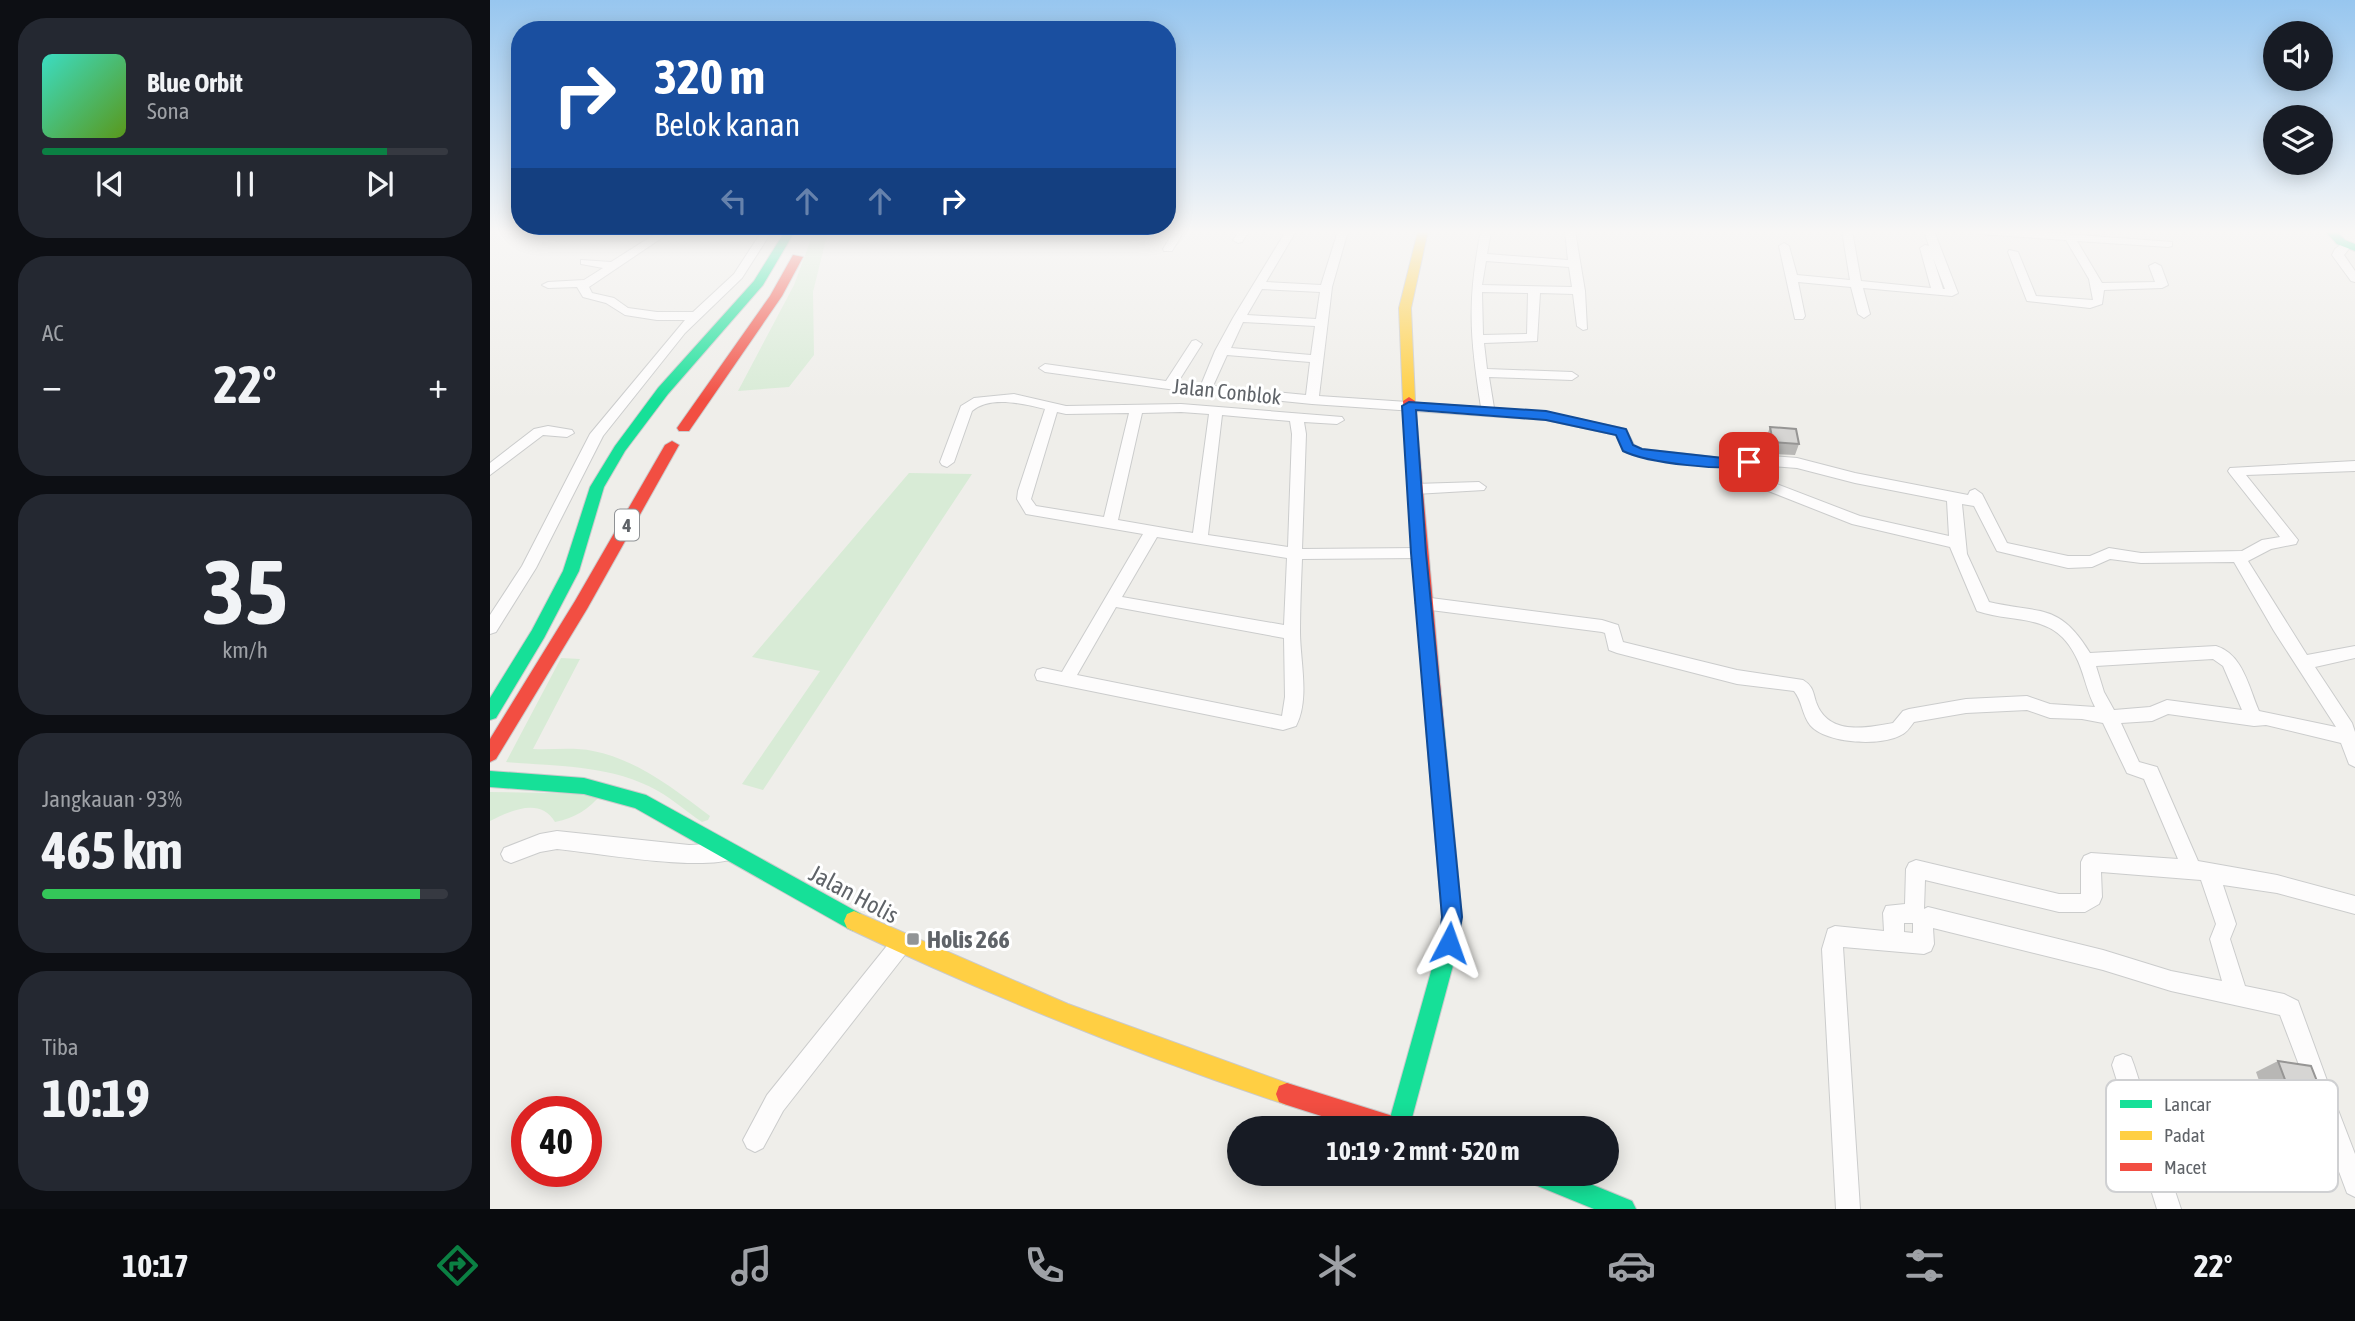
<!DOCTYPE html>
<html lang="id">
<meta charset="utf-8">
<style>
:root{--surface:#171b24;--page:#242831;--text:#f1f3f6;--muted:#9ea1a6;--line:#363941;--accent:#0b8043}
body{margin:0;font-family:"Asap Condensed",sans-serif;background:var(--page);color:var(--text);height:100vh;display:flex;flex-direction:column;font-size:26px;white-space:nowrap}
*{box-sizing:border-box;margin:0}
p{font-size:23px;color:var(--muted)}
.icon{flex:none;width:38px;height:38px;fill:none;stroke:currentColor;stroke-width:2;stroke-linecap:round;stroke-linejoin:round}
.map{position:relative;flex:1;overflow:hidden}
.drawer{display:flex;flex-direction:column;gap:18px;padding:18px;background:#0d0f14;width:490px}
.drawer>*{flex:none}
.guide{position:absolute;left:21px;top:21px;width:665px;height:214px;border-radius:28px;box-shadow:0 4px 18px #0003;background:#1a4fa0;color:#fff;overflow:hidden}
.controls{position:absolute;left:1773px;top:21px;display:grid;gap:14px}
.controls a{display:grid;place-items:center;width:70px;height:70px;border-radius:50%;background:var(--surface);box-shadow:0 4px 18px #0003;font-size:35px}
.speed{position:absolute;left:21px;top:1096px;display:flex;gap:14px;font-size:35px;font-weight:700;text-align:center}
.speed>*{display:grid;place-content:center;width:91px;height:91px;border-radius:50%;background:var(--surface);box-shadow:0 4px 18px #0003;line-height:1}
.speed .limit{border:10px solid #d22;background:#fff;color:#111}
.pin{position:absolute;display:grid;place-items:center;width:60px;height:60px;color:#fff;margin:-30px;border-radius:14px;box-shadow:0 4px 10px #0006}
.me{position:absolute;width:77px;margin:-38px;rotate:4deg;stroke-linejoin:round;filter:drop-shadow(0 0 5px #0008)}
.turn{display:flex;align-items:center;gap:24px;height:147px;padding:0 28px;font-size:32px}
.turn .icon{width:91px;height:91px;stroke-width:2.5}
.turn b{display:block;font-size:49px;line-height:60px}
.lanes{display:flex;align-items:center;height:66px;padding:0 28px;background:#0003;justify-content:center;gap:35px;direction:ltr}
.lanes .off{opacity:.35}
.big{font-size:52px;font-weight:700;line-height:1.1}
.drawer .card{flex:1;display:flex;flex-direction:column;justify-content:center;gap:10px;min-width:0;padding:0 24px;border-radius:28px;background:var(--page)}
.drawer .dial{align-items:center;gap:0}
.dial b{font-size:91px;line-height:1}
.song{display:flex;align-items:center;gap:21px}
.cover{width:84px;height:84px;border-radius:10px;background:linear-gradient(135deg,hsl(170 70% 55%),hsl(90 70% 35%))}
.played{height:7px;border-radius:4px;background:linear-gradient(90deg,var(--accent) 85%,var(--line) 85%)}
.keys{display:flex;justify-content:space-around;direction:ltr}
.heat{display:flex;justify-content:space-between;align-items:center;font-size:38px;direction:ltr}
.charge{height:10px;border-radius:5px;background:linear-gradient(90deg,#34c759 93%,var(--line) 0)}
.trip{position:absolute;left:737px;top:1116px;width:392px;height:70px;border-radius:35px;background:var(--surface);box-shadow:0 4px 18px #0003;font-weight:700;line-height:70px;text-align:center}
.dock{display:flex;height:112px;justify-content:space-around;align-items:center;background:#090b0e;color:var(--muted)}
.dock .icon{width:49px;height:49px}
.dock .active{color:var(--accent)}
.dock b{font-size:32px;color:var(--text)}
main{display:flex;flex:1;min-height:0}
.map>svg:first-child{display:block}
.green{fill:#d8ebd6}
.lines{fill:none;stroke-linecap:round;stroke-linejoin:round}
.street-casing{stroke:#cbcccc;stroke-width:2}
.fast-casing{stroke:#cacacb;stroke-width:2}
.slow-casing{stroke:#cacacb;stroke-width:2}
.jam-casing{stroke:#cacacb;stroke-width:2}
.street{fill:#fdfcfc;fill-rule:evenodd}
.fast{fill:#16e098;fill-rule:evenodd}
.slow{fill:#ffcf43;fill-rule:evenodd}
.jam{fill:#f24e42;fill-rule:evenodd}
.wall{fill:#b8b7b5}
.building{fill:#d6d5d3;stroke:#969594;stroke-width:2}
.route{fill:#1a73e8;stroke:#114b97;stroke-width:2}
.poi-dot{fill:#919496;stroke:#fff;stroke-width:2.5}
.labels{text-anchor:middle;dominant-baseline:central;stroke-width:6;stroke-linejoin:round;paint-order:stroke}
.shield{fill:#fff;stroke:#8f9295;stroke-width:2}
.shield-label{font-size:19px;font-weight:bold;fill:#5f6368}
.street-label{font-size:21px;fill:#5f6368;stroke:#fff}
.near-street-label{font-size:24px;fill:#5f6368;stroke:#fff}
.near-poi-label{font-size:24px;font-weight:bold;fill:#5f6368;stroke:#fff;text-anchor:start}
.key{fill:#fff;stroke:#cfd0d2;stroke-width:2}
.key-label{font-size:19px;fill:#5f6368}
</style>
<main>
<section class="drawer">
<div class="card">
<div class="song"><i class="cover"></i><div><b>Blue Orbit</b><p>Sona</p></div></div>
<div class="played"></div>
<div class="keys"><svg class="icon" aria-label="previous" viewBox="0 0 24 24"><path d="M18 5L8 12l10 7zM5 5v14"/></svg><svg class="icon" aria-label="pause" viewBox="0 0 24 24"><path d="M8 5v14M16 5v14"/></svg><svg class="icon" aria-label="next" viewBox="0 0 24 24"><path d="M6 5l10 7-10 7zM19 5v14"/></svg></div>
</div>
<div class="card"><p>AC</p>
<div class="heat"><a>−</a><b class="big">22°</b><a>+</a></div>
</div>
<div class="card dial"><b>35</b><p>km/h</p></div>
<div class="card"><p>Jangkauan · 93%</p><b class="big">465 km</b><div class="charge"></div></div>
<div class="card"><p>Tiba</p><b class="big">10:19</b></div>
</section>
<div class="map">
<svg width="1865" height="1209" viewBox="0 0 1865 1209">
<rect width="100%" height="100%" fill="#efeeea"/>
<path class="green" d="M324,231h14l-15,61 1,63 -25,32 -51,4 56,-106z
M419,473l63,1 -209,316 -21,-6 78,-113 -68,-14z
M71,658l19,1 -47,90c19,1 41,-2 60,2 45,9 81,38 117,65l-2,4 -6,2c-15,-10 -28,-22 -44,-31 -44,-26 -102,-25 -152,-29z
M0,792l112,2c-14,15 -26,24 -47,28 -14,-25 -44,-12 -65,-1z"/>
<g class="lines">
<defs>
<path id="street" d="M170,231h12l-83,56 3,6 22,5 14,10 29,4h36l41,-38 28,-43h10l-30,47 -57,55 -82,103 -67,132 -40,64 -6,2v-19l32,-49 68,-132 95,-114h-28l-32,-5 -19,-12 -23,-6 -6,-10 -29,1 -6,-3 6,-3 36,-2 19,-12 -22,-4v-4l30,2z
M684,231h10l-12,20h-8l-1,-2z
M749,231h10l-7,11 -4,1 -5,-3z
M796,231h10l-30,51 55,3 17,-54h10l-16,56 -13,109 162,11c-11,-68 -14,-107 0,-176h10l-4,23 81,6 -3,-29h10l10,60 2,38 -4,1 -6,-4 -4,-32 -33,-1 -3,48 -53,2 3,26 85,3 6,4 -6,4 -83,-3 5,31 52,4 80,17 8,16 8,4 90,10 39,-3 26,2 58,15 113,22 2,-4 5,-2 7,5 25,49 61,13h22l19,-8 32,5 101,-2 20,-11 18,-3 -50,-63 -2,-3 2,-3 125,-7v10l-109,4 52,65 -2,4 -25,5 -23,12 59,94 48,-9v12l-40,9 37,56 3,9v35l-6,-3 -8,-21 -75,-18 -12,1 -86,-12 -16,7 -31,2 18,39 18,5 41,94 79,14 78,21v18l-78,-21 -54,-8 13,39 -6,15 15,47 39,8 14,7 31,85 -3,8 -8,3 -8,-3 -30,-79 -109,-24 -68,-21 -170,-42 1,16 -3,7 -7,3 -81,-7 17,262h-24l-14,-260 6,-20 7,-3 49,5 -1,-18 3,-7 19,-2 1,-35 3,-6 7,-3 143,34h22v-32l3,-6 7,-3 87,6 -34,-80 -17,-6 -24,-50 -21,-4 -32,-1 -23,-8 -61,3 -52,9c-3,4 -7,10 -11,12 -20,13 -77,10 -93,-9 -8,-10 -8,-25 -16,-34l-57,-7 -120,-31 -8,-3 -4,-17 -3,-1 -179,-23 -8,-6 8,-6 179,23 16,5 5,17 114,28 66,10c10,6 10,12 13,22 12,34 50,26 77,21l10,-12 6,-2 57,-10 61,-3 23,8 45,3c-8,-15 -10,-30 -17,-46 -22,-50 -58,-36 -101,-50l-27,-64 -98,-23 -109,-43 -8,-4 -7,-9 -89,-11 -16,-6 -7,-16 -70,-15 -234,-16 -129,-13 -138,-19 -6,-4 6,-4 121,17 26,-40 4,-1 6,4 -24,38 23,3 14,-34 18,-33zM996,261l83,6 3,20 -90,-2zM772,289l58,3 -4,27 -69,-4zM992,292l46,1 -1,41 -44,1zM753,322l72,4 -4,29 -80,-7zM737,355l83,7 -4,33 -93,-9zM1281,466l26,2 58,15 92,18 2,35 -89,-20 -107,-41 -10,-7zM1472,504l12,2 23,45 71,17 24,-1 18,-8 31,4 93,-1 40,69 62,96 -77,-16c-10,-23 -16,-57 -43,-65l-126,7c-31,-51 -50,-39 -101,-51l-22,-48zM1723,659l10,7 19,44 -75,-10 -17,7 -36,3 -10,-18 -8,-26zM1611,872l100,8 15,44 -6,15 12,42 -51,-10 -68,-21 -175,-43 -4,2 1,-29 134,32h26l14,-8 3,-7zM1414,923h9v10l-9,-1z
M1352,231h10l9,50 70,7 -11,-40 5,-3 4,1 -5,-15h10l24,62 -6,3 -89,-8 7,26 -6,4 -6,-4 -7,-27 -53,-5 7,34 -2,3h-8l-16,-73 5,-3 5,3 8,29 53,5zM1443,258l12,31h-2z
M1485,231h50l147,11v4l-4,1 -91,-6 25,42 53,-1 -6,-16 6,-3 6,3 7,19 -6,3 -58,2 -2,14 -12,4 -63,-7 -19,-49 1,-2 9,2 18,44 57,4 -4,-21 -23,-39 -86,-6z
M1853,243l9,2 -8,10 11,16v11l-4,-1 -19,-26 3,-6z
M524,394l52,12 115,-2 161,13 2,3 -7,4 -33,-2 2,12 -4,115 117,-1 8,5 -8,5 -117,1c-1,25 -2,49 -2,73 0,29 10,67 -4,94l-13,4 -246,-50 -2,-5 2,-5 6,-2 19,4 81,-138 -117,-20 -9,-15 1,-8 27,-82c-21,-5 -55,-14 -73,2l-18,51 -7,5 -5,-2 -2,-3 21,-56 13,-8zM567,412l9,2 63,-1 -25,104 -68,-11 -5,-7zM691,412l28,2 -16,119 -75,-13 24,-107zM732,415l68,6 2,13 -4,113 -80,-12zM667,537l130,21 -3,67 -162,-28zM626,607l168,31 1,59 -3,19 -205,-41z
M58,426l24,4 2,3 -7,4 -24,-2 -53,40v-12l44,-34z
M989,482l7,5 -2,3 -69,4 -7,-5 7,-5z
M67,831l132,14 40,-2 7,3 3,6 -3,6c-36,14 -138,-5 -179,-9l-17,3 -29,11 -7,-3 -3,-6 3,-6 36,-14z
M411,934l7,3 3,7 -3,7 -125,160 -20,37 -8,4 -8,-4 -4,-8 24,-45 127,-158z
M1633,1054l8,3 3,8 30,93 62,7 8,4 4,8 -4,8 -8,4 -54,-7 9,27h-24l-45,-144 3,-8z
M1837,1099l8,3 20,52v43l-8,-4 -31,-83 3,-8z"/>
<path id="fast" d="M295,231h10l-32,54 -95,109 -43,57 -21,36 -25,84 -35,67 -48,80 -6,2v-22l42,-68 31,-59 27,-84 25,-41 43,-58 96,-107z
M1835,231h11l9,9 10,4v7l-18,-7z
M945,720l6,2 3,5 18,190 -3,26 -50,186h-22l52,-186 3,-26 -16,-190 3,-5z
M0,771l94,7 62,17 215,119 3,7 -3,7 -7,3 -7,-3 -212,-120 -51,-14 -94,-7z
M1034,1174h42l66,27 4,8h-42l-66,-27z"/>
<path id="slow" d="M928,231h10l-17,77 4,93 -6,4 -6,-4 -4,-93z
M364,911l214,93 227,82 3,8 -3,8 -8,3c-150,-50 -297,-109 -440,-177l-3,-7 3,-7z"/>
<path id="jam" d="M303,255l10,2 -21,39 -93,135h-10l-2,-3 93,-132z
M919,397l6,4 29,326 -3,5 -6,2 -6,-2 -3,-5 -23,-326z
M182,441l7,4 -92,164 -91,150 -6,3v-23l85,-138 90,-156z
M797,1083l112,35 8,3 3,8h-48l-75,-24 -8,-3 -3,-8 3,-8z"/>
</defs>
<use href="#street" class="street-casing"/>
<use href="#fast" class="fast-casing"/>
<use href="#slow" class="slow-casing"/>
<use href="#jam" class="jam-casing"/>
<use href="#street" class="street"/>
<use href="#fast" class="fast"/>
<use href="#slow" class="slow"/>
<use href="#jam" class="jam"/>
</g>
<path class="wall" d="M1280,427l29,17 -4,11 -26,-1 -3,-16z
M1788,1061l57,66 -25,10 -33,-5 -21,-60z"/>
<path class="building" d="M1280,427l26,2 3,15 -26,-2z
M1788,1061l33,5 24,61 -34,-5z"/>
<linearGradient id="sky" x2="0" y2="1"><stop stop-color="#97c6ef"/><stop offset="0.58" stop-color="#f8f7f6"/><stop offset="1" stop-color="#f8f7f6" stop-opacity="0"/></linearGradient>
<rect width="1865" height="400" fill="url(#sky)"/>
<path class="route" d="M919,402l137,9 80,18 7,16 9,4 90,10 17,-2 7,5 -2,3c-27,7 -107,-2 -131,-14l-7,-16 -70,-15 -130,-10 10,143 36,364 -6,33 -7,3 -7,-3 -3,-7 3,-26 -31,-364 -9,-147z"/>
<rect class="poi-dot" x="416" y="932" width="14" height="14" rx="3.5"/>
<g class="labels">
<rect class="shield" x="125" y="509.5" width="24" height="31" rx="5"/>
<g class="shield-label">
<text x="137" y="525">4</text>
</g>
<g class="street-label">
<text transform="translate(737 391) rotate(6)">Jalan Conblok</text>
</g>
<g class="near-street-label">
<text transform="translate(364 894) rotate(28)">Jalan Holis</text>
</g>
<g class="near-poi-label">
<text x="437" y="939">Holis 266</text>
</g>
</g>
<rect x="1616" y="1080" width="232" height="112" rx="10" class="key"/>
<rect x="1630" y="1100" width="32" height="8" fill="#16e098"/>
<rect x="1630" y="1131" width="32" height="9" fill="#ffcf43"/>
<rect x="1630" y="1163" width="32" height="8" fill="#f24e42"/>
<g class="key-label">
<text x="1674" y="1111">Lancar</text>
<text x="1674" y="1142">Padat</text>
<text x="1674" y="1174">Macet</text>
</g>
</svg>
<div class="controls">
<a><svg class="icon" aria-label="sound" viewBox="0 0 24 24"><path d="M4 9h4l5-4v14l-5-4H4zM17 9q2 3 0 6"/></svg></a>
<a><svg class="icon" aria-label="layers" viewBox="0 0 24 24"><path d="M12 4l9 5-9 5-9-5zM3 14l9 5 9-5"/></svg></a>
</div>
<div class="speed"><div class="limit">40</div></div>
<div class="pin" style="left:1259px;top:462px;background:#d93025"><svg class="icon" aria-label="arrive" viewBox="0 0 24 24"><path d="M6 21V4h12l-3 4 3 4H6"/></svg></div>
<svg class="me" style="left:959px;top:943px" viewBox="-20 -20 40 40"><path d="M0-17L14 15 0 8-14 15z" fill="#1a73e8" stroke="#fff" stroke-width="4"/></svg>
<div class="trip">10:19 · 2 mnt · 520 m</div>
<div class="guide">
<div class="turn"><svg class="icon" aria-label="right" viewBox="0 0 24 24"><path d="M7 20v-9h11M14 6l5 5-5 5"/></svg><div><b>320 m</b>Belok kanan</div></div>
<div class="lanes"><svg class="icon off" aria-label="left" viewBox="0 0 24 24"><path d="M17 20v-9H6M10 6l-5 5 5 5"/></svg><svg class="icon off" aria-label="ahead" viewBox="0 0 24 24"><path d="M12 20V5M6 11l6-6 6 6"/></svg><svg class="icon off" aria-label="ahead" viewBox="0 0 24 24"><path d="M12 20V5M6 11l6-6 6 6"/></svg><svg class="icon" aria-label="right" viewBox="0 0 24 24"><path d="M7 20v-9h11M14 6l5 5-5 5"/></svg></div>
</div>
</div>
</main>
<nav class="dock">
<b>10:17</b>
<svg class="icon active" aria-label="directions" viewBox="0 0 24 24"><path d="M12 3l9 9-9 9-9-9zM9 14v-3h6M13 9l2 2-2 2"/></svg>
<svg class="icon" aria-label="music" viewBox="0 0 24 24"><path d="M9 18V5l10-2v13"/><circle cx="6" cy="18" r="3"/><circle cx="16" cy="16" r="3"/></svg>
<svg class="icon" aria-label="phone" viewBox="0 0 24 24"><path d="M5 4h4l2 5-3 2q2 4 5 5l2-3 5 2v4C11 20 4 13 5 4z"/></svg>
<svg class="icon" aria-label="climate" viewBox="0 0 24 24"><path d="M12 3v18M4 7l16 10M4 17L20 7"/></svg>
<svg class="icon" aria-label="car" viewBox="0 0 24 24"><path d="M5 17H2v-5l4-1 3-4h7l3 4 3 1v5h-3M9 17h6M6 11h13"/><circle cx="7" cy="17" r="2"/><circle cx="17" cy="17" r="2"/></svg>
<svg class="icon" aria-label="filters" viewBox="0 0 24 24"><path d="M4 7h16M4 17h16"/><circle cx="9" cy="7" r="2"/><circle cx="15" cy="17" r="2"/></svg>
<b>22°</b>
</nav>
